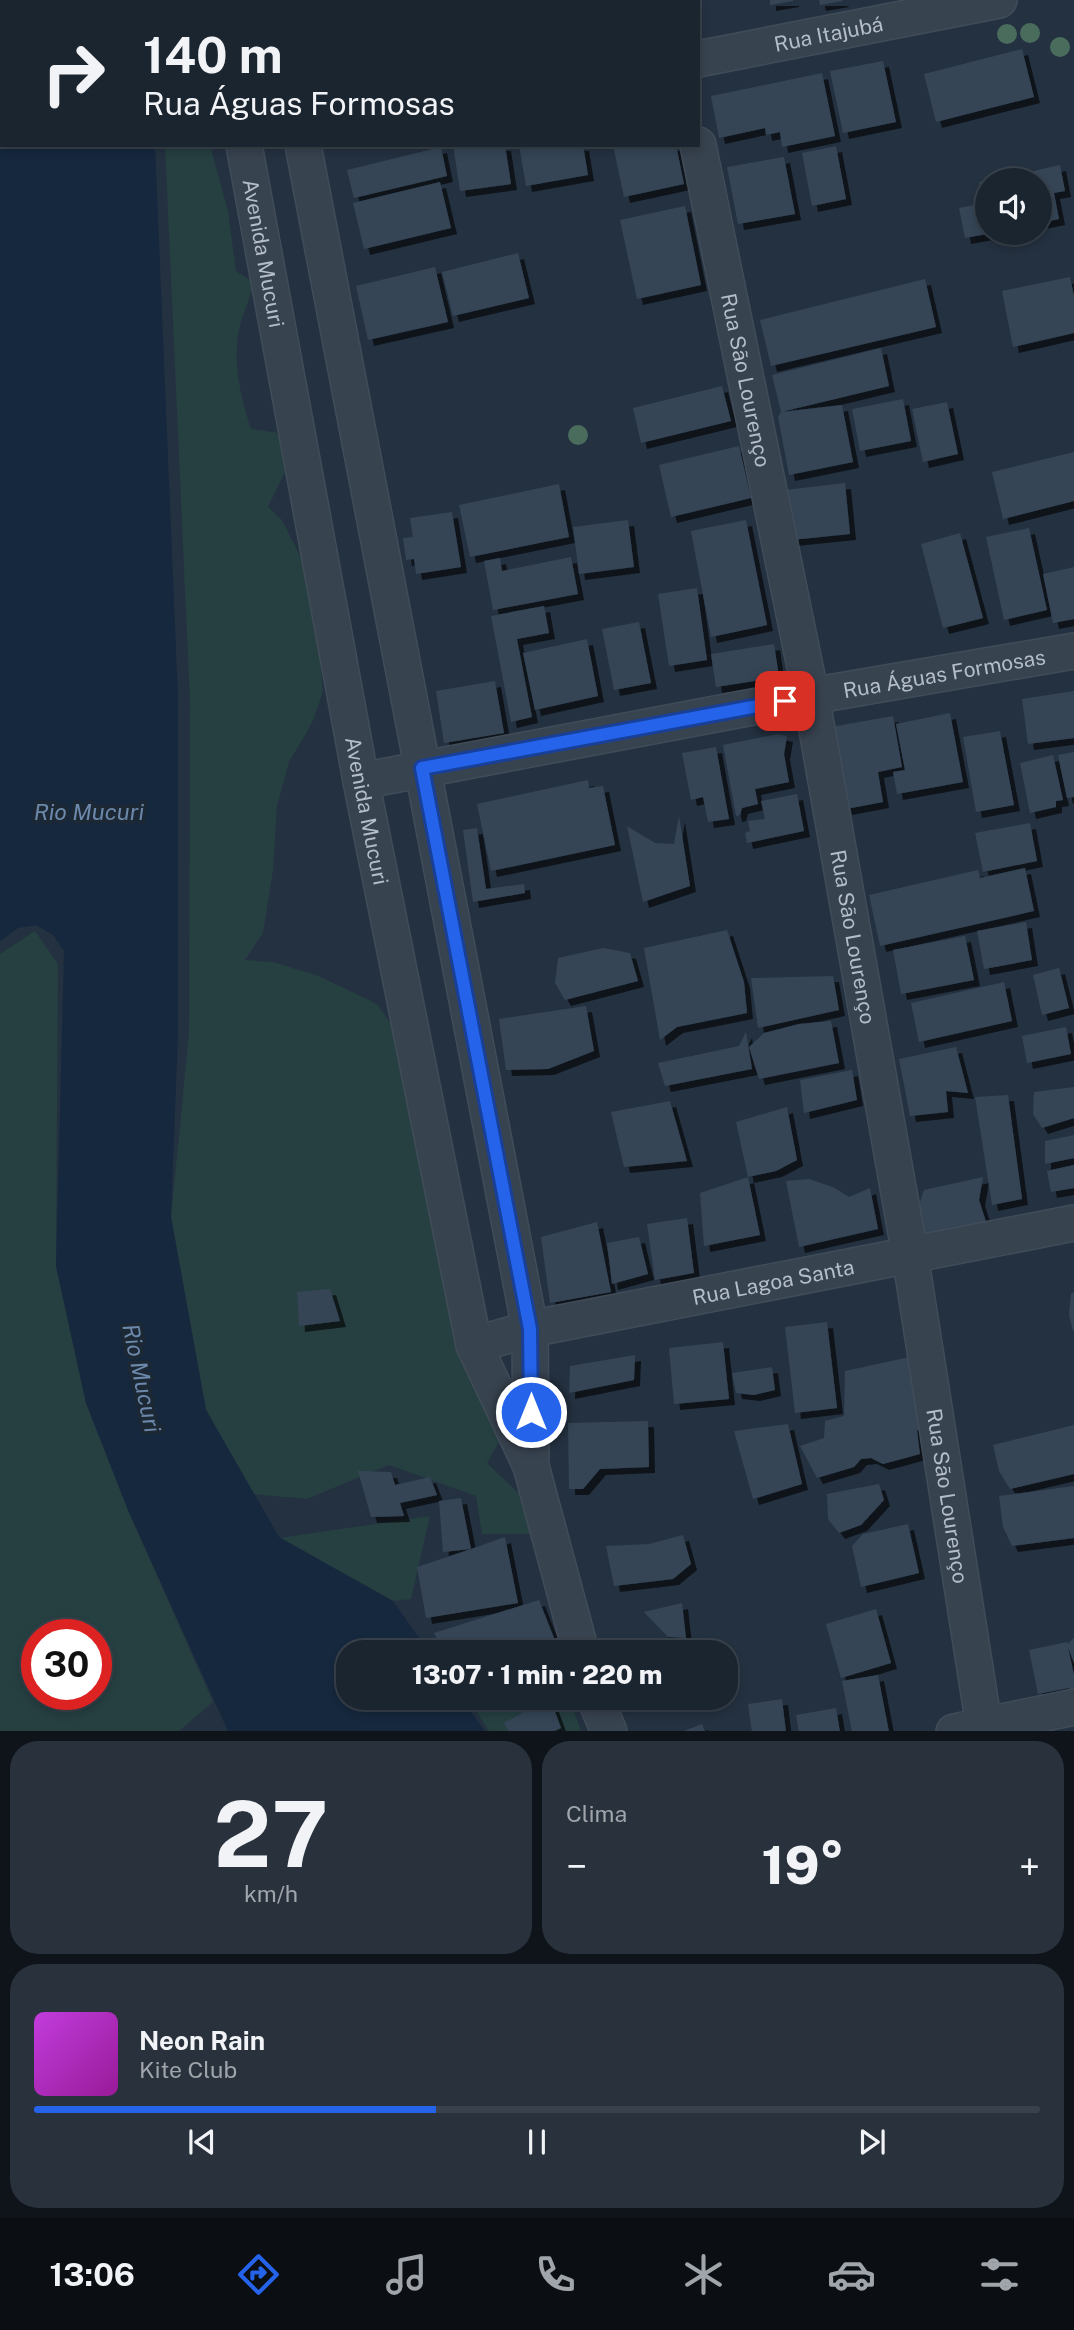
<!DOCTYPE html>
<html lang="pt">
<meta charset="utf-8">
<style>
:root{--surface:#1b2530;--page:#28313c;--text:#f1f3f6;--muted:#a0a5ab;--line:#39424c;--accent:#2563eb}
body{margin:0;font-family:"Public Sans",sans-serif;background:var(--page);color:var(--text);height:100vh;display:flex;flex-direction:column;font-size:26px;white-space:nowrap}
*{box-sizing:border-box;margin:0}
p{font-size:23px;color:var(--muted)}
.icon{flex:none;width:38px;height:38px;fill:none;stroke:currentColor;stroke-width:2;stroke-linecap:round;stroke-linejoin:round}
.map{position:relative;height:1731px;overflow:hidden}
.drawer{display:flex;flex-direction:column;gap:10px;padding:10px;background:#0f141a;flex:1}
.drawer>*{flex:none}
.banner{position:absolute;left:0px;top:0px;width:700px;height:147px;box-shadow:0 4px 10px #0003,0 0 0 2px var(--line);background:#1b2530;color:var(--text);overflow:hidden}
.buttons{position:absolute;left:975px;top:168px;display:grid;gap:14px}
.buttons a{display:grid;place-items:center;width:77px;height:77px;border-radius:50%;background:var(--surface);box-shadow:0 4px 10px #0003,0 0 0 2px var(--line);font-size:35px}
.speed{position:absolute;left:21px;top:1619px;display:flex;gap:14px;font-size:35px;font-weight:700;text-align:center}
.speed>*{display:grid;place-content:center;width:91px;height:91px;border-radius:50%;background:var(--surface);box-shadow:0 4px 10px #0003,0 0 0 2px var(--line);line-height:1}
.speed .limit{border:10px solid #d22;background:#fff;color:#111}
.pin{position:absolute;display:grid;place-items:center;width:60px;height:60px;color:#fff;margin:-30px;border-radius:14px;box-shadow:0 4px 10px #0006}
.me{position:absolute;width:77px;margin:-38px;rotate:0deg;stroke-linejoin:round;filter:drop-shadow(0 0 5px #0008)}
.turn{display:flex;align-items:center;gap:24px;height:147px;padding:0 28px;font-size:32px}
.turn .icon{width:91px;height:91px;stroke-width:2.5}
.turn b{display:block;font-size:49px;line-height:60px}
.big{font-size:52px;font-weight:800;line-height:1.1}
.drawer .card{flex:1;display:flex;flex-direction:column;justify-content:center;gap:10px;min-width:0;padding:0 24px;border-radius:28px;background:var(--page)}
.drawer .dial{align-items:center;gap:0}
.dial b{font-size:91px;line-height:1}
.song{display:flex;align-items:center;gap:21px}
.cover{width:84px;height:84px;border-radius:10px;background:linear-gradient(135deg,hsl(290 70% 55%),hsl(300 70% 35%))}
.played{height:7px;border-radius:4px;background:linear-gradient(90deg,var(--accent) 40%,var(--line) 40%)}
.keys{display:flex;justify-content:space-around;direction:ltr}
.heat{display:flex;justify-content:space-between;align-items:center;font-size:38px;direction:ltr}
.drawer .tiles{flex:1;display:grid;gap:10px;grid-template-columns:1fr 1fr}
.card:last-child{grid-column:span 2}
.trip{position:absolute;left:336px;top:1640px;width:402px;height:70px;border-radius:28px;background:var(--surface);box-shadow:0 4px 10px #0003,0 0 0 2px var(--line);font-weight:800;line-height:70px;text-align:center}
.tab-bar{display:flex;height:112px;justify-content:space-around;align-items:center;background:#0b0f13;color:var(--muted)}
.tab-bar .icon{width:49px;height:49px}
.tab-bar .active{color:var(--accent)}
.tab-bar b{font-size:32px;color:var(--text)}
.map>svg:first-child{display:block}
.green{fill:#263f41;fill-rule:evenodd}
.water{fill:#16283e}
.building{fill:#354556;filter:url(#shadow)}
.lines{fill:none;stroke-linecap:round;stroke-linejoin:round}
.minor-casing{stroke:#414c59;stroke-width:38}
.minor{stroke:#384350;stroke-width:35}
.tree{fill:#4a6c5d}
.route-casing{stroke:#184099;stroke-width:18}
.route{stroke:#2563eb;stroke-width:12}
.labels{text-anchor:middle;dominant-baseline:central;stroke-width:7;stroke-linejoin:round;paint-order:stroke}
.street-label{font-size:21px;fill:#b4beca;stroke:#1d2835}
.water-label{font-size:23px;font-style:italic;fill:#6c89ab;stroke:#1d2835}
</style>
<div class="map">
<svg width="1074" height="1732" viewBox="0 0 1074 1732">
<defs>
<filter id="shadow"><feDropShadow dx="6" dy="6" stdDeviation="0" flood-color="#0009"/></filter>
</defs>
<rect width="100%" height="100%" fill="#243140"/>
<path class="green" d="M165,145h45l18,66 8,60 16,10c0,17 -7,26 -11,41 -10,36 -1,73 10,107l24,3 13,9v25l-20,41 14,13 23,46 12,57 6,69 -11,31 -23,39 -12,44 -4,65 -10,62 -18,27 28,2 46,14 58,28 24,33 13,67 3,47 8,12 78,272 -16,28 42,40 3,31h-50l-6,-38 -87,-31 -82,34 -55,-5 -46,-84 -35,-193 18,-184 1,-331z
M35,931l23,33 -2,302 30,137 42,107 85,192 -34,29 -179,1v-778zM37,1634h59v60h-59z
M430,1516l-19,83 -18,2 -114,-63z
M468,1698h37l2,2 5,-2h57l12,33h-92z"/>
<path class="water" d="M0,0l127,2h-125v143h153l23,553v336l-7,183 35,193 73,127 114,64 36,51h-81v46h113l24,33h-257l-100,-221 -42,-107 -30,-137 8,-315 -11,-16 -17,-10 -18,3 -18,13z"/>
<path class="building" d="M770,0h23v1l-23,4z
M819,0h23l1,1 -23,4z
M1022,49l12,48 -98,25 -12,-48z
M883,61l13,61 -53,11 -13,-62z
M822,73l13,63 -53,11 -2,-15 -14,3 -1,-7 -46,10 -8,-42z
M453,145h52l6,39 -51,7z
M519,145h64l5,30 -62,11z
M613,145h63l8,39 -60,13z
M836,146l10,53 -34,7 -10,-53z
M441,147l6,29 -93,22 -7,-28z
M784,157l11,57 -57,10 -11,-57z
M1060,165l5,26 -11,2 5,26 -19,4v-43h-47z
M987,180v54l-22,4 -6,-30 25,-5 -5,-21z
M440,182l11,46 -87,21 -11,-46z
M685,206l16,79 -64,14 -17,-79z
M518,253l11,45 -76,18 -11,-44z
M435,267l13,55 -80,18 -12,-54z
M1070,277l4,19v37l-61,14 -11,-56z
M925,279l11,48 -165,39 -11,-46z
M881,348l8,38 -108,26 61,-7 11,57 -64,13 -11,-58 3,-5 -9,-37z
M722,386l9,35 -90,22 -8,-35z
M903,399l8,42 -51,10 -8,-42z
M947,402l11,52 -35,8 -11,-53z
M739,446l12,52 -80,19 -12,-52z
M1074,452v49l-71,18 -11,-47z
M845,483l5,51 -59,6 -6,-50z
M559,484l10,53 -99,20 -11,-52z
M452,512l9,55 -45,7 -2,-15 -8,1 -3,-22 10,-1 -3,-19z
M628,520l6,47 -55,7 -6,-47z
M746,520l21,105 -56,12 -20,-106z
M1029,528l18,82 -43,10 -18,-83z
M960,533l23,85 -40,10 -22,-84z
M571,557l7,37 -85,16 -9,-49 16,-3 2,13z
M1074,567v52l-21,4 -10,-49z
M697,588l10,72 -38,6 -11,-72z
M544,606l5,27 -32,6 15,78 -21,5 -20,-106z
M639,622l12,61 -37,7 -12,-61z
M587,639l11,57 -63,14 -12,-57z
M774,644l5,33 -63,10 -5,-33z
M495,681l9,52 -60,10 -8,-52z
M1074,691v47l-46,6 -6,-45z
M950,713l13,69 -66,12 -4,-22 12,-2 -9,-46z
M893,716l9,51 -24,5 5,30 -37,7 -15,-82z
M1000,731l14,74 -38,7 -13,-75z
M778,734l9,2 -3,18 5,28 -34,7 3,15 -16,4 -2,7 -4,1 -13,-71z
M716,747l13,72 -21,3 -5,-25 -12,3 -9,-47z
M1074,752v45l-7,1 -9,-43z
M1053,755l10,45 -7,1v6l-26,6 -10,-50z
M588,780l1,8 14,-2 12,59 -124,26 -14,-67z
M797,794l7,37 -57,12 -2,-10 5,-2 -2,-10 17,-2 -4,-18z
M679,816l11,70 -47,16 -16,-76 28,17 19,1z
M1030,823l7,38 -54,11 -8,-39z
M477,828l9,61 38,-5 1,9 -52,9 -10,-72z
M1025,868l9,43 -154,35 -11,-51 109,-25 2,8z
M1026,922l6,38 -48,9 -7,-38z
M727,930l17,52 3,31 -70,14 -17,13 -16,-92z
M965,936l9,44 -73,14 -8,-44z
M603,948l27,5 8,28 -73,19 -10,-17 3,-25z
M1059,968l10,40 -27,7 -9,-40z
M833,976l6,34 -81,18 -7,-50z
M1004,982l8,39 -93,21 -8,-39z
M586,1006l8,45 -46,18 -42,1 -7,-51z
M831,1021l8,42 -80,16 -10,-32 15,-14 35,-9z
M1066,1027l5,27 -44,9 -5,-27z
M746,1032l6,37 -87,17 -7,-23 81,-17z
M956,1047l12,46 -22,-2 2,21 -38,4 -11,-57z
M852,1070l5,30 -53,13 -4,-33z
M1074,1087v31l-32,10 -9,-14 1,-22z
M1008,1095l14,104 -30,6 -17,-108z
M670,1101l17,60 -63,6 -13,-55z
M787,1107l10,53 -21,11 -28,6 -12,-55z
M1074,1135v23l-29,6v-23z
M1074,1165v23l-23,4 -4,-21z
M748,1177l12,58 -56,11 -4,-53z
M983,1177l-4,23 10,31 -62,11 -9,-34 6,-18z
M809,1179l24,8 16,10 21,-9 8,41 -79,18 -13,-66z
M687,1218l7,55 -39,7 -8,-56z
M597,1222l14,70 -61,11 -9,-66z
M639,1237l9,37 -36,10 -5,-41z
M330,1289l10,32 -41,5 -2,-34z
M1074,1292v39h-1l-4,-16 2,-21z
M827,1322l10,86 -42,5 -10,-86z
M723,1342l6,57 -55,5 -5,-56z
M635,1355l-1,25 -65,13 1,-27z
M910,1357l13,68 -6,6 3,23 -37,10 -12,-6 -10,1 -7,8 -37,11 -17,-32 24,-8 1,-17 19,-5 1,-45z
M772,1367l3,23 -21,5 -18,-2 -4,-20z
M648,1421l1,46 -49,2 -17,20h-14l-1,-66z
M788,1424l14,60 -49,15 -19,-68z
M1074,1425v49l-64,15 -11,-18 -6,-26z
M358,1471l33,1 4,13 35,-8 7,18 -37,8 4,13 -33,1z
M879,1484l5,16 -23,25 -22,8 -11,-14 -1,-25z
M1074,1486v52l-62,8 -9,-19 -4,-31z
M461,1498l10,51 34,-12 13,66 -92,15 -9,-51 54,-18 -28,3 -4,-51z
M908,1524l11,49 -58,14 -9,-41 11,-12z
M683,1535l8,29 -18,15 -59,7 -8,-40 43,-2z
M539,1600l15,38 3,14h-29l24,-13 -34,13h-74l-10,-19z
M682,1603l4,35 -18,-1 -24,-25z
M876,1609l15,54 -50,15 -15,-54z
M1074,1638v25l-6,-16 6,28v16l-5,-3 -31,6 -9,-44 38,-8v2z
M878,1675l11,57h-37l-10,-51z
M550,1698l11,30 -9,4h-43l-5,-9z
M782,1699l4,33h-34l-4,-28z
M836,1708l4,24h-41l-3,-17z
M702,1724l3,8h-21v-1z"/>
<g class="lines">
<defs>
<g id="minor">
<path d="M213,0v2"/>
<path d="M275,0v2"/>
<path d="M669,0v2"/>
<path id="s1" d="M698,59l301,-59"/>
<path id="s2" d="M244,145l117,636 113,564 57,121 50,186"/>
<path d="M303,145l227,1184 1,127"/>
<path id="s3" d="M698,145l113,551 99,559 75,477"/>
<path id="s4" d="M361,781l450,-85 263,-45"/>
<path id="s5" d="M474,1345l56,-16 544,-106"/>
<path d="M595,1698l14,34"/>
<path d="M954,1732l120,-25"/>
</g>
</defs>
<use href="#minor" class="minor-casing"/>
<use href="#minor" class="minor"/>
</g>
<g class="tree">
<circle cx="1030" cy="33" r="10"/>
<circle cx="1007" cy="34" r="10"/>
<circle cx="1060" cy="47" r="10"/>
<circle cx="578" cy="435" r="10"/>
</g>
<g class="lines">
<defs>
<path id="route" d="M531,1412l-1,-83 -108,-561 363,-67"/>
</defs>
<use href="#route" class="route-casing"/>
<use href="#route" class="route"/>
</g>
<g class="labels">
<g class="street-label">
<text stroke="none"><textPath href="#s1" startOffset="133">Rua Itajubá</textPath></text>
<text stroke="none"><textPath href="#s2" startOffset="110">Avenida Mucuri</textPath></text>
<text stroke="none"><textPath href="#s3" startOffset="240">Rua São Lourenço</textPath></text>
<text stroke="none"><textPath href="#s4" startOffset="593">Rua Águas Formosas</textPath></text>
<text stroke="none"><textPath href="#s2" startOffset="677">Avenida Mucuri</textPath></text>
<text stroke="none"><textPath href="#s3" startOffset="807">Rua São Lourenço</textPath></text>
<text stroke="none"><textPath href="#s5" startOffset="306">Rua Lagoa Santa</textPath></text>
<text stroke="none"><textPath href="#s3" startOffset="1374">Rua São Lourenço</textPath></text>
</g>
<g class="water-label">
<text x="89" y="811">Rio Mucuri</text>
<text transform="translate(142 1378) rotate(78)">Rio Mucuri</text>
</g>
</g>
</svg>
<div class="buttons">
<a><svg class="icon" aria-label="sound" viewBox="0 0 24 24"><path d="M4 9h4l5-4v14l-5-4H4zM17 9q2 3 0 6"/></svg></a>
</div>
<div class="speed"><div class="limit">30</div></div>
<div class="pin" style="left:785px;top:701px;background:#d93025"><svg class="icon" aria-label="arrive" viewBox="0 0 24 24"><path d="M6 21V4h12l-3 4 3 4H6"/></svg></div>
<svg class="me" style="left:531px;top:1412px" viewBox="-20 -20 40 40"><circle r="17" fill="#2563eb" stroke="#fff" stroke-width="3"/><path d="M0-11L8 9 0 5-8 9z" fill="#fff"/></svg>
<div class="trip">13:07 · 1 min · 220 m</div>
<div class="banner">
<div class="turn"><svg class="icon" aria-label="right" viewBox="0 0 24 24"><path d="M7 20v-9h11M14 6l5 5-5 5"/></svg><div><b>140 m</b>Rua Águas Formosas</div></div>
</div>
</div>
<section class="drawer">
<div class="tiles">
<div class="card dial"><b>27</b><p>km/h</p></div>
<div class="card"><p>Clima</p>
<div class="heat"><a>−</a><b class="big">19°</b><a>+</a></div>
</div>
<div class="card">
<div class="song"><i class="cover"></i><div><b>Neon Rain</b><p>Kite Club</p></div></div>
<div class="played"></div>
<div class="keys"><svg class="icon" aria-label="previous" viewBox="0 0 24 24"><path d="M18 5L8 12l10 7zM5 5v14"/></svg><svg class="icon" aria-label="pause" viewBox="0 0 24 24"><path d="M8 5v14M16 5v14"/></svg><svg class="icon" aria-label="next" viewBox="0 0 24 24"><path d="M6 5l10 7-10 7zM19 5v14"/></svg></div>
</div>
</div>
</section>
<nav class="tab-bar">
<b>13:06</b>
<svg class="icon active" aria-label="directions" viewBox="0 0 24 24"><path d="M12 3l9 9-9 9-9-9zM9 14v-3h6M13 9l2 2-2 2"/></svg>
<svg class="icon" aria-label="music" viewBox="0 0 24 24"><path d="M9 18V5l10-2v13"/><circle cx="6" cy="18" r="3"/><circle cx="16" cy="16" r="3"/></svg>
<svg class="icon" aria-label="phone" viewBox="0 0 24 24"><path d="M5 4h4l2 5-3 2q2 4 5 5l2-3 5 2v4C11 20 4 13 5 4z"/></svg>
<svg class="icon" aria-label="climate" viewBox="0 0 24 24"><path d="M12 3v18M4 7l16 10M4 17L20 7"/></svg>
<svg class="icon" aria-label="car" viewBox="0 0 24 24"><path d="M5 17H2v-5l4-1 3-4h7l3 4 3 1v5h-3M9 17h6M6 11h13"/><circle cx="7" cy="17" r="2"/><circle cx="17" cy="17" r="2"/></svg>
<svg class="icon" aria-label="filters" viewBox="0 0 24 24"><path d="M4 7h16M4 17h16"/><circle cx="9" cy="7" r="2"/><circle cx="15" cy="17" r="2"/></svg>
</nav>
